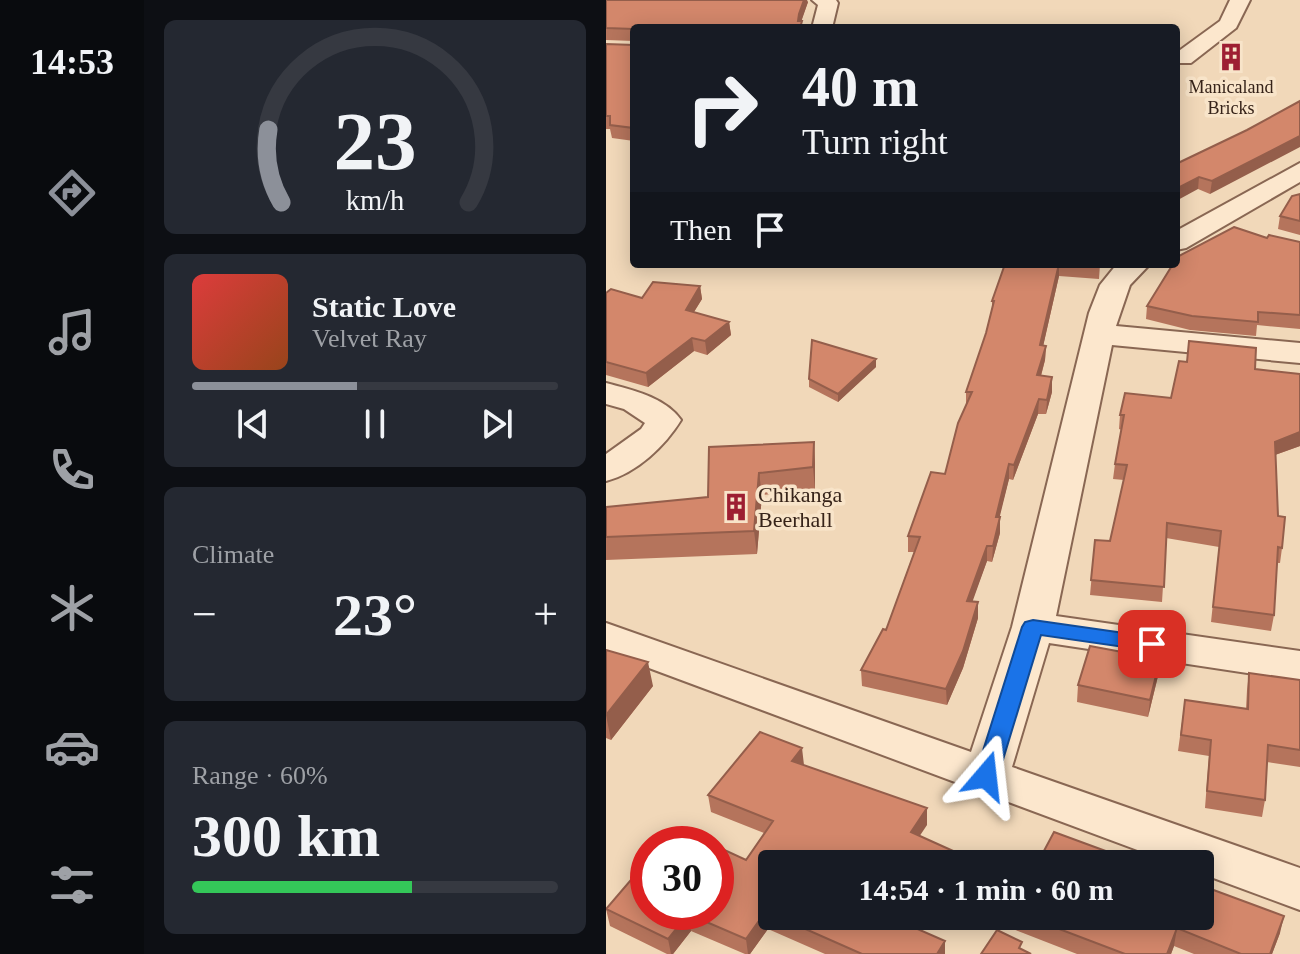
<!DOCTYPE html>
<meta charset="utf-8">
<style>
:root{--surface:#171b24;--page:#242831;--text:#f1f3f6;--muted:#9ea1a6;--line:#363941;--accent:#8c9099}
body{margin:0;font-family:"Times New Roman",serif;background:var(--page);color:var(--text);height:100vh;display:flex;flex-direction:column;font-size:30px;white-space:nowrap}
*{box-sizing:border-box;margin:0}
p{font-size:26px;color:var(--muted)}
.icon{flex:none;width:44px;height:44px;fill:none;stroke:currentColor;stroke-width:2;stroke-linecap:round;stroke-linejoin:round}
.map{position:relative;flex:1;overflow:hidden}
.side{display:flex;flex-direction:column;gap:20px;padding:20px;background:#0d0f14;width:462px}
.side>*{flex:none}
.top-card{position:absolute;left:24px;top:24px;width:550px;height:244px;border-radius:8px;box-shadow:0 4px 20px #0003;background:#171b24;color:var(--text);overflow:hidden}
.speed{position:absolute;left:24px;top:826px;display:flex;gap:16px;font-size:40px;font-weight:700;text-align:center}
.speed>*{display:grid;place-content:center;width:104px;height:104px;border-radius:50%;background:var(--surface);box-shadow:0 4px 20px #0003;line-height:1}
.speed .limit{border:12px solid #d22;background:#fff;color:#111}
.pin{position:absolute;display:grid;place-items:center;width:68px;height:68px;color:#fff;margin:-34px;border-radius:16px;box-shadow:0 4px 12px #0006}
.me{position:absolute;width:88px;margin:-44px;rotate:17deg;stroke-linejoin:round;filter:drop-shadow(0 0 6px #0008)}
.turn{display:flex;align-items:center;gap:28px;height:168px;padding:0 40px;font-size:36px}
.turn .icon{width:104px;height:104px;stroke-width:2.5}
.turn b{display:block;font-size:56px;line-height:68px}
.then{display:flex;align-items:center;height:76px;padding:0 40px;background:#0003;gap:16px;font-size:30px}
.big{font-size:60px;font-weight:800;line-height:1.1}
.side .tile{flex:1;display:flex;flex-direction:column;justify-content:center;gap:12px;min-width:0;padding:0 28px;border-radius:12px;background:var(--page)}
.side .dial{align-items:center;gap:0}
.dial svg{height:208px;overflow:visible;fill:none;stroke:var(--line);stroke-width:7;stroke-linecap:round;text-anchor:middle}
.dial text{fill:var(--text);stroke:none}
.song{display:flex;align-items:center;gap:24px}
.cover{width:96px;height:96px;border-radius:12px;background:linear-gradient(135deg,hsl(0 70% 55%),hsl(20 70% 35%))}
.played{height:8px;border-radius:4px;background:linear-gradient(90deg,var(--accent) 45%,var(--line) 45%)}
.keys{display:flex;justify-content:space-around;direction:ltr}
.heat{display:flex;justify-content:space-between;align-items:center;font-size:44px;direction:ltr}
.charge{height:12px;border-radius:6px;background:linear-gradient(90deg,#34c759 60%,var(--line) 0)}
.trip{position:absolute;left:152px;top:850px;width:456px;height:80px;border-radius:8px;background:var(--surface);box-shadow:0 4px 20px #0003;font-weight:800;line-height:80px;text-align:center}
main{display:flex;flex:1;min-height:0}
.tabs{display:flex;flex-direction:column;width:144px;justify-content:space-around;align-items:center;background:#090b0e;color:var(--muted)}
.tabs .icon{width:56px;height:56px}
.tabs .active{color:var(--accent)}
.tabs b{font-size:36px;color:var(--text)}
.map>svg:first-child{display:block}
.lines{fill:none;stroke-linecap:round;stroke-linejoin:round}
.minor-casing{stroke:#896753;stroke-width:4}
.minor{fill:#fce7cd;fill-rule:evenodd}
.wall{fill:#b5745c}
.shaded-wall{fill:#945e4b}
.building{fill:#d3876b;stroke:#945e4b;stroke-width:2}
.route{fill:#1a73e8;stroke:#114b97;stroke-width:2}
.labels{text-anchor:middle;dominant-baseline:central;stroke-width:7;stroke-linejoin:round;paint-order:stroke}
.far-poi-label{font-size:18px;fill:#362319;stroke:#f8e4c9}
.poi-label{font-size:22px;fill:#362319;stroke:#f8e4c9;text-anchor:start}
</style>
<main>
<nav class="tabs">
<b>14:53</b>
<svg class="icon active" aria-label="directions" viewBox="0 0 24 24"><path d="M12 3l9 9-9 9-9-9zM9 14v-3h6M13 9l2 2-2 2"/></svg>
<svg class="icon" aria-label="music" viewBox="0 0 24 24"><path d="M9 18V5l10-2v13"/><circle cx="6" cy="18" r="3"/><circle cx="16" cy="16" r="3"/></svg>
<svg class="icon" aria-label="phone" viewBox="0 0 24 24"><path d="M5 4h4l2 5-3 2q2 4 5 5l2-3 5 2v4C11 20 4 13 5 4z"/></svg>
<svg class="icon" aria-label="climate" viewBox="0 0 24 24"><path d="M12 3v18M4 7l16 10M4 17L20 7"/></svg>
<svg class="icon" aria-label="car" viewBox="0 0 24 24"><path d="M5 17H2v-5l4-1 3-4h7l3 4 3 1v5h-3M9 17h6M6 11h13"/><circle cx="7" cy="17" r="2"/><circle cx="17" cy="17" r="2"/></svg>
<svg class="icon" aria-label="filters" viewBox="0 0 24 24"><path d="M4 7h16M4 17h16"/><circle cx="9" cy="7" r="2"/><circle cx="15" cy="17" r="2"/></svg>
</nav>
<section class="side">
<div class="tile dial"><svg viewBox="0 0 100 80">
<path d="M14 69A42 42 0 1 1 86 69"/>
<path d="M14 69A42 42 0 0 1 9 41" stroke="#8c9099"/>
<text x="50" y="56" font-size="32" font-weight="700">23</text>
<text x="50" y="72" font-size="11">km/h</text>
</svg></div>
<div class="tile">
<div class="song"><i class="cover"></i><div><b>Static Love</b><p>Velvet Ray</p></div></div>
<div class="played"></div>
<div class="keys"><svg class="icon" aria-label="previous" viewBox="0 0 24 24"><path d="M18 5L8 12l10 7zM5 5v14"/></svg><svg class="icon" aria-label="pause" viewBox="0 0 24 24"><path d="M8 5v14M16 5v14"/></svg><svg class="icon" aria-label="next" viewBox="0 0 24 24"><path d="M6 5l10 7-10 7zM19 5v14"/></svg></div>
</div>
<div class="tile"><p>Climate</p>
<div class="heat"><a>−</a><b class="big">23°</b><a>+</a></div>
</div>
<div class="tile"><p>Range · 60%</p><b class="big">300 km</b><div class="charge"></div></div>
</section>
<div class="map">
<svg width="694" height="954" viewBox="0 0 694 954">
<rect width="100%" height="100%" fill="#f1d8b9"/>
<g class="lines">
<defs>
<path id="minor" d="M206,0h24l2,3 -6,25h-20l6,-23z
M624,0h20l-14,28 -45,35h-15v-10l44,-32z
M694,163v19l-114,66 -10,2v-19z
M511,264h33l-20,21 -14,41 184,17v20l-188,-18 -56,271 244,35v30l-251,-38 -37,124 288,101v42l-100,-37v-9h-25l-569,-212v-29l365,129 41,-125 77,-314 11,-28z
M0,383c26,7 59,14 75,37 -16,26 -44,53 -75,61v-27l35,-25 4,-6 -21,-14 -18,-5z"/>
</defs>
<use href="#minor" class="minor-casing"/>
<use href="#minor" class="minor"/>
</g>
<path class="wall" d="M0,0l202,2 -7,19 2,7h-169v13l-28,-1z
M0,44l28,1v96l-22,-3 -2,-9h-4z
M641,130l-37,64 -12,-5 -22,-25z
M694,194v41l-22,-6 2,-13z
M661,238l33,4v87l-43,-4 -1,11 -66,-6 -44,-11 1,-13z
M399,264h95l-1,15 -40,-3 -16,70h3l-1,14 -4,16 11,1v15l-6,22h-8l-25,66 -4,-1 -10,38 1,16 -8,29 -5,-1 -15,40 6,1v16l-15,50 -16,37 -85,-19 -1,-16 25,-40 28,-78h-6v-16l37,-62 21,-69v-13l20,-59 6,-21v-11z
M94,286l2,13 -8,13 35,10 2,13 -24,20 -13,-4 -46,36 -42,-12v-82l36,5z
M270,367l-38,35 -29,-15v-8z
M649,369l45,77 -25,9 3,61 4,32 -2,15h-3l-3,52 -3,16 -60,-9 8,-75 -53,-9 -4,64 -72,-7 5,-55 15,1 14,-61 -11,-1 2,-15 7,-34 -3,-1 1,-14z
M208,442l1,22v26l-53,5 -5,59 -151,6v-53l102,-10z
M0,650l47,36 -42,54 -5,-2z
M643,673l51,11v83l-33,-5 -2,38 -3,17 -57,-9 4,-52 -31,-5 7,-51 61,9 1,-19z
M552,676l-10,41 -71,-15 1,-17z
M198,765l123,43v17l-155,39v52h116l57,25v13h-120l-57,-25 -18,25h-5l-54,-23 -18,23h-6l-57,-28 -4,-17 140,-49 18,-27 -53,-21 -3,-17z
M407,916h187l80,17 -8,21h-78l-20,-8 -3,8h-94l-64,-25z"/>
<path class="shaded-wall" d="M198,0h3l1,2 -9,26v-14z
M694,136v11l-90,47 2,-13z
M593,177l-1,12 -22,12v-12z
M453,264v12l-19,84v-15z
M94,286l2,13 -15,24 -1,-13z
M123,322l2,13 -24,20 -2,-14z
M86,338l2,13 -46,36 -2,-14z
M440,346l-1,14 -8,30v-15z
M270,359v8l-38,35v-8z
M446,377v15l-6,22 1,-14z
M433,399l-1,15 -25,66 1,-15z
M694,432v14l-28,10 3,-14z
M208,442l1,22v26l-2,-23z
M403,464v15l-13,53v-15z
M153,473l3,22 -5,59 -3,-23z
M394,517v16l-8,29 1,-16z
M381,546v15l-20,56v-16z
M372,602v16l-15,50 -16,37 -1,-16z
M554,659l-2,17 -10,41 2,-17z
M42,662l5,24 -42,54 -5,-25z
M196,748l2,17 -12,-4z
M321,808v17l-16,24v-17z
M160,911l2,18 -18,25h-2l-2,-15z
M82,914l3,17 -18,23h-2l-3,-15z
M678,916l-4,17 -8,21h-2z
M571,928l-3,18 -3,8h-4z
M339,941v13h-8z"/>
<path class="building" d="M0,0h198l-5,14 -1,7h4l-2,7h-166v1l-28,-1z
M0,44l28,1v83l-24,-3v-9h-4z
M694,101v35l-88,45 -13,-4 -23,12v-25l71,-34z
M694,194v27l-20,-5 12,-20z
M628,227l33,11 2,-3 31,7v73l-42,-3v10l-66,-6 -45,-10 26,-42h3l1,-7z
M399,264h54l-19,81 6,1 -9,29 15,2 -5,23 -8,-1 -25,66 -5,-1 -13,53h4l-7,29h-6l-20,55 11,1 -15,49 -17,38 -85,-19 22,-41 3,1 34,-93 -12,-1 23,-64 14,2 13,-51 14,-31h-6l20,-59 8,-32h-2z
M47,282l47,4 -14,24 43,12 -24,19 -13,-3 -46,35 -40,-11v-69l5,-4 31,9z
M206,340l64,19 -38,35 -29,-15z
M583,341l67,7 -1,21 45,5v58l-25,10 3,74 7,1 -3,31 -4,-1 -4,68 -61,-8 8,-76 -54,-8 -3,64 -73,-7 4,-40 15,1 17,-76 -12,-1 9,-49h-4l5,-22 46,5 8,-37 8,1z
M208,442l-1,25 -54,6 -5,58 -148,6v-30l102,-10 1,-50z
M484,646l70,13 -10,41 -72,-15z
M0,650l42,12 -42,53z
M643,673l51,7v70l-32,-5 -3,55 -58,-9 4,-51 -30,-5 4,-35 63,9z
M154,732l42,16 -10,13 135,47 -16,24 71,32h-210v50l-6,-3 -20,28 -58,-25 -20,25 -62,-30 42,-49v52h68v-66l30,14 27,-39 -65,-26z
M70,828l36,16h-50z
M448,832l87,32h-104z
M594,885l84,31 -14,38h-29l-64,-26 -10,26h-42l-100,-38h175z
M170,916h112l57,25 -8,13h-75z
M391,930l25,12 -3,6 12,6h-50z"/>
<path class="route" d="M427,620l119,17 7,2 3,5 -3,5 -7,2 -111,-16 -43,141 -3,6 -9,2 -8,-2 -3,-6 47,-149 3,-5z"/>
<defs>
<symbol id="building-bare" viewBox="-9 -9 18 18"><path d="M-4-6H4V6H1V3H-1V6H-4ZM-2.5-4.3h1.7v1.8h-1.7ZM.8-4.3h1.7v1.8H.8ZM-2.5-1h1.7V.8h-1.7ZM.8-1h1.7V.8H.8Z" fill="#9d1e32" stroke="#f8e4c9" stroke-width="2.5" paint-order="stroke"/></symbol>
</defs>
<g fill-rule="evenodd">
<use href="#building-bare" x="605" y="37" width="40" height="40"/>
<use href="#building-bare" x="110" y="487" width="40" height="40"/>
</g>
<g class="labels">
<g class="far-poi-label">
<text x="625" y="87">Manicaland<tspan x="625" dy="21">Bricks</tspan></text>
</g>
<g class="poi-label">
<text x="152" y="494">Chikanga<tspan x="152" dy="25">Beerhall</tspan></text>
</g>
</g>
</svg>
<div class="speed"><div class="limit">30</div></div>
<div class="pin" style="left:546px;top:644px;background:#d93025"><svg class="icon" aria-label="arrive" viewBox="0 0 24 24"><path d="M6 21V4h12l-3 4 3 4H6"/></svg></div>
<svg class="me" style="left:380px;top:776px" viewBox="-20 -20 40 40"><path d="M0-17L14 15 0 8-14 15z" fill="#1a73e8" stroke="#fff" stroke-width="4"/></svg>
<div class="trip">14:54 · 1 min · 60 m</div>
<div class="top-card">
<div class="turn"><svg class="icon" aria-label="right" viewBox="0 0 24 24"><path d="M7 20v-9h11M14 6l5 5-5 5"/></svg><div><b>40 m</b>Turn right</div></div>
<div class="then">Then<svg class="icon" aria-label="arrive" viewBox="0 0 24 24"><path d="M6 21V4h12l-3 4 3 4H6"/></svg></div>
</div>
</div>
</main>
